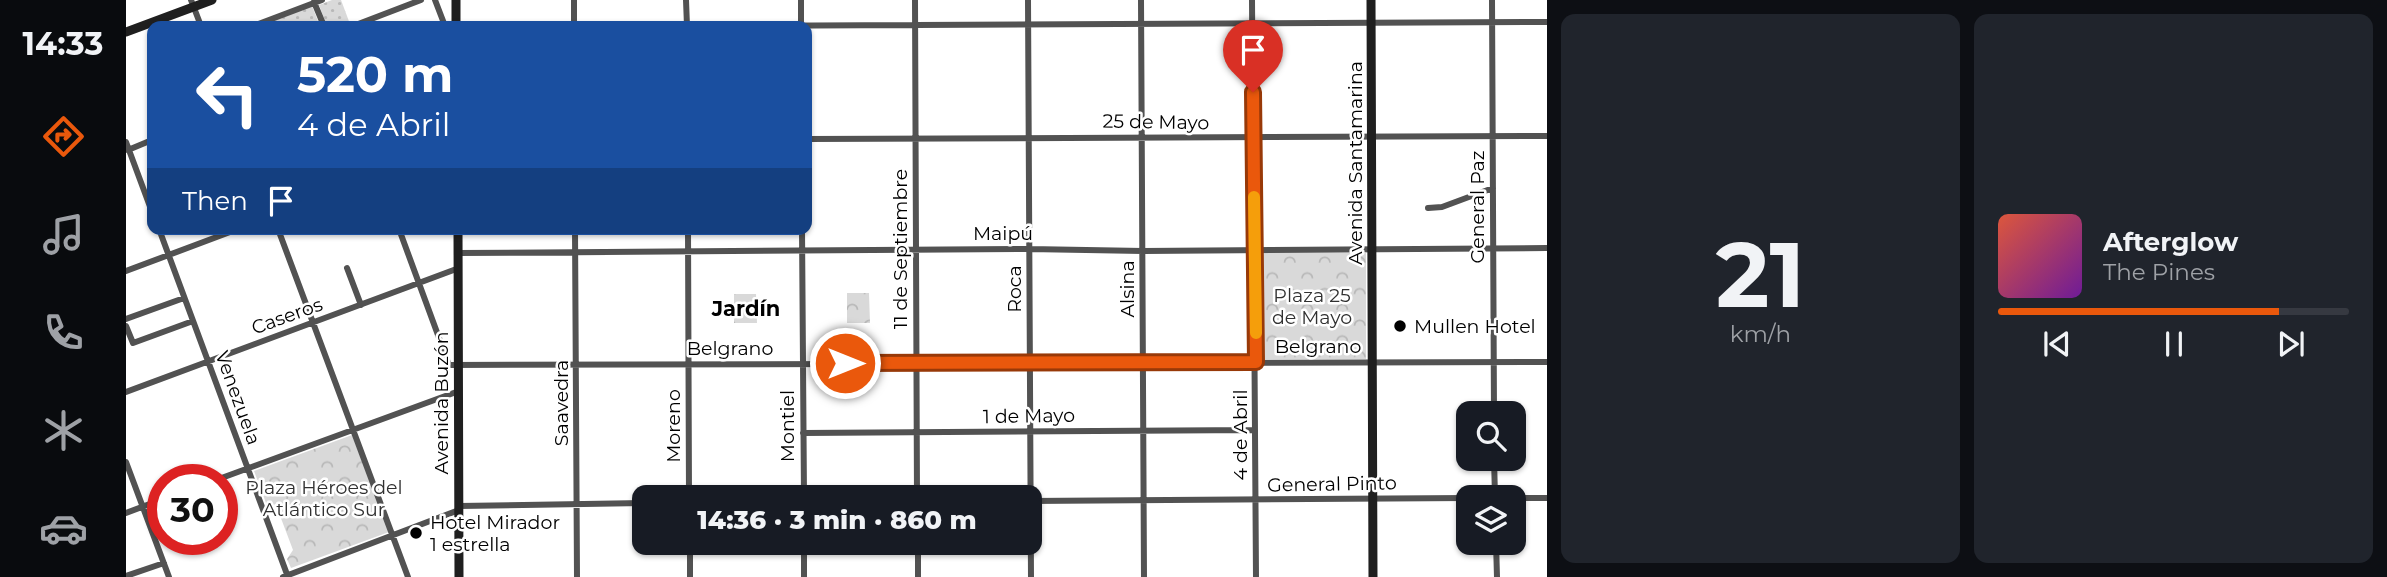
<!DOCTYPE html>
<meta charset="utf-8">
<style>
:root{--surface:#171b24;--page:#20242c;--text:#f1f3f6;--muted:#9ea1a6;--line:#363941;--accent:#ea580c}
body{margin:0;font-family:Montserrat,sans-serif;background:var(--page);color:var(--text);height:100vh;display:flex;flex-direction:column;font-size:26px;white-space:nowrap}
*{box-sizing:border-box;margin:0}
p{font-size:23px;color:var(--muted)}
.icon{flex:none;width:38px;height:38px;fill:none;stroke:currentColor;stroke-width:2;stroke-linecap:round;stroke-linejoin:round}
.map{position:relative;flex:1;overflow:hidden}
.details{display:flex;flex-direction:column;gap:14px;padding:14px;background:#0d0f14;width:840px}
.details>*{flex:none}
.top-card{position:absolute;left:21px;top:21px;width:665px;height:214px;border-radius:14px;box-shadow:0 2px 5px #0004;background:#1a4fa0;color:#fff;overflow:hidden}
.fabs{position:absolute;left:1330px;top:401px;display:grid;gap:14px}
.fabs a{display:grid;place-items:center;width:70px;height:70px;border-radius:14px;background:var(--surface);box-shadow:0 2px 5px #0004;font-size:35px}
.speed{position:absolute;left:21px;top:464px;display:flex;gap:14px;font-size:35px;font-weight:700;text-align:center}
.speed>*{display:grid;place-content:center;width:91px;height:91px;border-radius:50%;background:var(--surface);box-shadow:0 2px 5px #0004;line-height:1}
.speed .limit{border:10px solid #d22;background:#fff;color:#111}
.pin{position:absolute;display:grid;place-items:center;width:60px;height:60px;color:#fff;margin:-72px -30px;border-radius:50% 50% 50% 0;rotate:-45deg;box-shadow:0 0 7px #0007}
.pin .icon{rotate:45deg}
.me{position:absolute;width:77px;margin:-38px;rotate:90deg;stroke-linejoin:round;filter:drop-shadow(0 0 5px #0008)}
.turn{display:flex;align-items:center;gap:24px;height:147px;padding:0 35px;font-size:32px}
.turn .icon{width:91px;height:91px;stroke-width:2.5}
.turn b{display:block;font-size:49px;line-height:60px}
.then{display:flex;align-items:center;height:66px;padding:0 35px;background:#0003;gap:14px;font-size:26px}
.details .card{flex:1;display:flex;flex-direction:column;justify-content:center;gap:10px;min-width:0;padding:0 24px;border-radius:14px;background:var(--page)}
.details .dial{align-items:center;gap:0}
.dial b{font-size:91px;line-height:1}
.song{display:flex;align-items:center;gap:21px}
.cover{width:84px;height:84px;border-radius:10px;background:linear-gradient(135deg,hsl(10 70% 55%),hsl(280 70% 35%))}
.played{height:7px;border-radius:4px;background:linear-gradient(90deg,var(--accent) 80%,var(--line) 80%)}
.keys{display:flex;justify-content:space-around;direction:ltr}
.details .tiles{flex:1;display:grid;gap:14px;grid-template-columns:repeat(2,1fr)}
.trip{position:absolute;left:506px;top:485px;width:410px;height:70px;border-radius:14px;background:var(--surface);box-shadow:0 2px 5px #0004;font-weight:800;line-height:70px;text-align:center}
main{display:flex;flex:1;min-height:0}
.dock{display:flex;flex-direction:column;width:126px;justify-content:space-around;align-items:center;background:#090b0e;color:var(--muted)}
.dock .icon{width:49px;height:49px}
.dock .current{color:var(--accent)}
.dock b{font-size:32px;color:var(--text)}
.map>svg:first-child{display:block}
.grass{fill:url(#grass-dots)}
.park{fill:url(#park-crowns)}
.pitch{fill:#d9d9d9}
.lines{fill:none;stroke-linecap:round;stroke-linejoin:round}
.street{stroke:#525252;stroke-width:6}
.secondary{stroke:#1f1f1f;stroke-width:9}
.route-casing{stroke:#983908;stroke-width:18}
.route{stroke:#ea580c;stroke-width:12}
.slow{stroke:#f59e0b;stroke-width:12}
.poi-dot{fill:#000;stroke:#fff;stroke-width:2.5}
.labels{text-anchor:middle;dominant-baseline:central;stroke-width:5;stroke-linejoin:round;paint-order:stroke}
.street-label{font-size:19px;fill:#000;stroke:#fff}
.park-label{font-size:19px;fill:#303030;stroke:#fff}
.poi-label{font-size:19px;fill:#000;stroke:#fff;text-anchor:start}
.neighbourhood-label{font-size:21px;font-weight:bold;fill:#000;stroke:#fff}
</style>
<main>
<nav class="dock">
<b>14:33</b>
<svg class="icon current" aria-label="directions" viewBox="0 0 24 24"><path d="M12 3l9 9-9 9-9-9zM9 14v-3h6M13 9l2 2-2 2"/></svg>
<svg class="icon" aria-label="music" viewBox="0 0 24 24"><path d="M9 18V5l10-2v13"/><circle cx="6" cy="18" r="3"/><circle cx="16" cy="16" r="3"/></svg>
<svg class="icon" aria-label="phone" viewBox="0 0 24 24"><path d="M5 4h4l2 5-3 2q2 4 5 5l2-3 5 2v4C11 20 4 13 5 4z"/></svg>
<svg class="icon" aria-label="climate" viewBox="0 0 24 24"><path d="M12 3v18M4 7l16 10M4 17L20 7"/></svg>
<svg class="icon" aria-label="car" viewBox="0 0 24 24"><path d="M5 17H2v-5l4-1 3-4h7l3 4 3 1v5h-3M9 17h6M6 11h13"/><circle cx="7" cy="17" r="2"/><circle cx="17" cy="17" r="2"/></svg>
</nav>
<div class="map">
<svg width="1421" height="577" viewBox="0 0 1421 577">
<defs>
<pattern id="grass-dots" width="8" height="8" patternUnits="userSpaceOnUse" patternTransform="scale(1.75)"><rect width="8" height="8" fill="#d9d9d9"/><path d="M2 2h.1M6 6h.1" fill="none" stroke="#b8b8b8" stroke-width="1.8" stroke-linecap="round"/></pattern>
<pattern id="park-crowns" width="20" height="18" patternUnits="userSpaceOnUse" patternTransform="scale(1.75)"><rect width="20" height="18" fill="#d9d9d9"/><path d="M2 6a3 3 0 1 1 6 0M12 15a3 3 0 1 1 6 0" fill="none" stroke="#b8b8b8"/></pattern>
</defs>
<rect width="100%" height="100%" fill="#fff"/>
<path class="grass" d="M206,0h9l9,24 -23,2 -8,-21z
M186,6l8,20h-61z"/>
<path class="park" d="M1132,252l108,1v106h-107z
M721,293h22l1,30h-23z
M608,294h22l1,29h-23z
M226,435l37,97 -98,36 -4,-9 6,-9 -14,-37 -10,-2 -15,-40z"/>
<path class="pitch" d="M178,473l18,9 -14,32 -19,-9z"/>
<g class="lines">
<path class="street" d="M65,0l10,26
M309,0l10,26
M448,0v26
M560,0l1,26
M675,0v26
M789,0l2,497
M902,0l3,577
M1015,0l3,577
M1126,0l4,577
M1366,0l2,413
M188,2l10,24
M127,26l69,-26
M227,26l68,-26
M577,26l844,-4
M681,139l740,-3
M0,142l26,70
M2,150l24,-10
M1302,208l14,-1 51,-19
M33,229l129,348
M152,229l130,348
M273,229l50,136 1098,-3
M449,229l2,348
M562,229l1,268
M676,229l2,268
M332,253l571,-4 114,2 404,-3
M221,268l14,37
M0,271l112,-42
M0,319l58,-21
M0,326l7,17 60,-22
M0,392l333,-124
M677,433l452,-3
M1368,458l1,39
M0,462l43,115
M90,480l243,-89
M1388,498h33
M903,501l439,-3
M333,506l185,-3
M0,513l37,-14
M564,542v35
M792,542v35
M1370,542l1,35
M0,576l38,-13
M157,577l176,-67
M678,577v-35"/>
<path class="secondary" d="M330,0v26
M1245,0l2,577
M0,32l86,-32
M332,229l1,348"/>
</g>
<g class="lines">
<defs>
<path id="route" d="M719,363l411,-1 -3,-270"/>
</defs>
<use href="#route" class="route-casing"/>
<use href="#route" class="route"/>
<path class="slow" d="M1128,197l2,136"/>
</g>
<g class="poi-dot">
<circle cx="1274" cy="326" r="7"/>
<circle cx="290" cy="533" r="7"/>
</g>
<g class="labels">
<g class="street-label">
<text transform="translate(1030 122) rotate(1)">25 de Mayo</text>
<text transform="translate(1229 163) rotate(-90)">Avenida Santamarina</text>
<text transform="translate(1351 207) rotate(-90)">General Paz</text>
<text x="877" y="233">Maipú</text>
<text transform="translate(774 249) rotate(-90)">11 de Septiembre</text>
<text transform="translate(888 289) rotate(-90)">Roca</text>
<text transform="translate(1001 289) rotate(-90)">Alsina</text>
<text transform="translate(161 316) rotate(-20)">Caseros</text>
<text x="1192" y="346">Belgrano</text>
<text x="604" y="348">Belgrano</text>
<text transform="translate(112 398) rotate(70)">Venezuela</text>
<text transform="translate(315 403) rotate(-90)">Avenida Buzón</text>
<text transform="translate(435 403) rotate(-90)">Saavedra</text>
<text transform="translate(903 416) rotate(-1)">1 de Mayo</text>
<text transform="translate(547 426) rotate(-90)">Moreno</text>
<text transform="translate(661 426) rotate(-90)">Montiel</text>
<text transform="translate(1114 435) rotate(-90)">4 de Abril</text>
<text transform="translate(1206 484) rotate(-1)">General Pinto</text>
</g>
<g class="park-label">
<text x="1186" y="295">Plaza 25<tspan x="1186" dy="22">de Mayo</tspan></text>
<text x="198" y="487">Plaza Héroes del<tspan x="198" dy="22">Atlántico Sur</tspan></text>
</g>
<g class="poi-label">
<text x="1288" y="326">Mullen Hotel</text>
<text x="304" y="522">Hotel Mirador<tspan x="304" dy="22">1 estrella</tspan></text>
</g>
<g class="neighbourhood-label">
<text x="620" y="308">Jardín</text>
</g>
</g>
</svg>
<div class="fabs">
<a><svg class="icon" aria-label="search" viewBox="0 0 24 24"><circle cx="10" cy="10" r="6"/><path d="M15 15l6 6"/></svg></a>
<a><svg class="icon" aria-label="layers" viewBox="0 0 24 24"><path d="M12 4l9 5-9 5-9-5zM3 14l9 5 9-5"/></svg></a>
</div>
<div class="speed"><div class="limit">30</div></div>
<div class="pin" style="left:1127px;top:92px;background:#d93025"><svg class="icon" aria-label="arrive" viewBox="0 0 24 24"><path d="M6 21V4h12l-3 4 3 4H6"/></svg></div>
<svg class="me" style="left:719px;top:363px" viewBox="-20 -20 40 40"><circle r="17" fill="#ea580c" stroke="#fff" stroke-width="3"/><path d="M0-11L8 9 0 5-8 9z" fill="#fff"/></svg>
<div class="trip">14:36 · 3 min · 860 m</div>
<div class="top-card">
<div class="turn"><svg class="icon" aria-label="left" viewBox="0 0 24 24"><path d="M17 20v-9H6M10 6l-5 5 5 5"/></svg><div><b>520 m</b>4 de Abril</div></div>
<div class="then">Then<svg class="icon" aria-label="arrive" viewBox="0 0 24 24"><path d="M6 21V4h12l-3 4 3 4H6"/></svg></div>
</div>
</div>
<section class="details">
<div class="tiles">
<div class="card dial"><b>21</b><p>km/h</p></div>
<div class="card">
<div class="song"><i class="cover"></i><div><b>Afterglow</b><p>The Pines</p></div></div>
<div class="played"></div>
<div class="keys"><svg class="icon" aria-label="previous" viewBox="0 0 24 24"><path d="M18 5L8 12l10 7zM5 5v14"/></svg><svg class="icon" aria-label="pause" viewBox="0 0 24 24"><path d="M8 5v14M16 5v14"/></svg><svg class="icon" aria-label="next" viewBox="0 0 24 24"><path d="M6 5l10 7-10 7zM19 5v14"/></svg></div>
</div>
</div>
</section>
</main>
